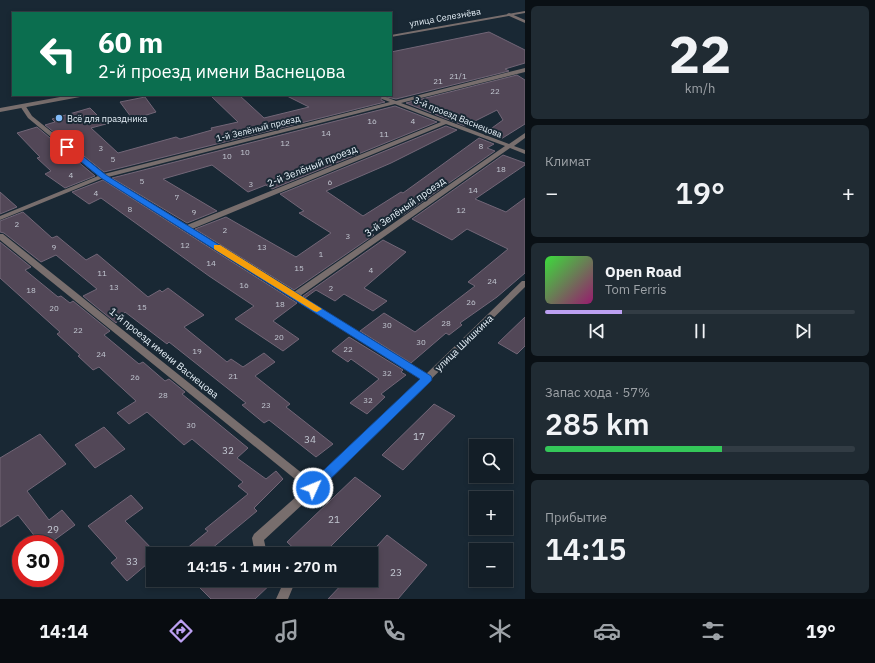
<!DOCTYPE html>
<html lang="ru">
<meta charset="utf-8">
<style>
:root{--surface:#131e27;--page:#202b33;--text:#f1f3f6;--muted:#9da2a7;--line:#323c44;--accent:#bca0f2}
body{margin:0;font-family:"IBM Plex Sans",sans-serif;background:var(--page);color:var(--text);height:100vh;display:flex;flex-direction:column;font-size:15px;white-space:nowrap}
*{box-sizing:border-box;margin:0}
p{font-size:13px;color:var(--muted)}
.icon{flex:none;width:22px;height:22px;fill:none;stroke:currentColor;stroke-width:2;stroke-linecap:round;stroke-linejoin:round}
.map{position:relative;flex:1;overflow:hidden}
.panel{display:flex;flex-direction:column;gap:6px;padding:6px;background:#0a1015;width:350px}
.panel>*{flex:none}
.top-card{position:absolute;left:12px;top:12px;width:380px;height:84px;border-radius:0px;box-shadow:0 2px 6px #0003,0 0 0 1px var(--line);background:#0b6e4f;color:#fff;overflow:hidden}
.fabs{position:absolute;left:469px;top:439px;display:grid;gap:8px}
.fabs a{display:grid;place-items:center;width:44px;height:44px;border-radius:0px;background:var(--surface);box-shadow:0 2px 6px #0003,0 0 0 1px var(--line);font-size:20px}
.speed{position:absolute;left:12px;top:535px;display:flex;gap:8px;font-size:20px;font-weight:700;text-align:center}
.speed>*{display:grid;place-content:center;width:52px;height:52px;border-radius:50%;background:var(--surface);box-shadow:0 2px 6px #0003,0 0 0 1px var(--line);line-height:1}
.speed .limit{border:6px solid #d22;background:#fff;color:#111}
.pin{position:absolute;display:grid;place-items:center;width:34px;height:34px;color:#fff;margin:-17px;border-radius:8px;box-shadow:0 2px 6px #0006}
.me{position:absolute;width:44px;margin:-22px;rotate:46deg;stroke-linejoin:round;filter:drop-shadow(0 0 3px #0008)}
.turn{display:flex;align-items:center;gap:14px;height:84px;padding:0 20px;font-size:18px}
.turn .icon{width:52px;height:52px;stroke-width:2.5}
.turn b{display:block;font-size:28px;line-height:34px}
.big{font-size:30px;font-weight:600;line-height:1.1}
.panel .card{flex:1;display:flex;flex-direction:column;justify-content:center;gap:6px;min-width:0;padding:0 14px;border-radius:6px;background:var(--page)}
.panel .dial{align-items:center;gap:0}
.dial b{font-size:52px;line-height:1}
.song{display:flex;align-items:center;gap:12px}
.cover{width:48px;height:48px;border-radius:6px;background:linear-gradient(135deg,hsl(120 70% 55%),hsl(320 70% 35%))}
.played{height:4px;border-radius:2px;background:linear-gradient(90deg,var(--accent) 25%,var(--line) 25%)}
.keys{display:flex;justify-content:space-around;direction:ltr}
.heat{display:flex;justify-content:space-between;align-items:center;font-size:22px;direction:ltr}
.charge{height:6px;border-radius:3px;background:linear-gradient(90deg,#34c759 57%,var(--line) 0)}
.trip{position:absolute;left:146px;top:547px;width:232px;height:40px;border-radius:0px;background:var(--surface);box-shadow:0 2px 6px #0003,0 0 0 1px var(--line);font-weight:600;line-height:40px;text-align:center}
.tab-bar{display:flex;height:64px;justify-content:space-around;align-items:center;background:#080c10;color:var(--muted)}
.tab-bar .icon{width:28px;height:28px}
.tab-bar .selected{color:var(--accent)}
.tab-bar b{font-size:18px;color:var(--text)}
main{display:flex;flex:1;min-height:0}
.map>svg:first-child{display:block}
.building{fill:#524757;stroke:#726677}
.lines{fill:none;stroke-linecap:round;stroke-linejoin:round}
.minor{fill:#786e6d;fill-rule:evenodd}
.tertiary{fill:#786e6d;fill-rule:evenodd}
.route{fill:#1a73e8;stroke:#114b97}
.slow{fill:#f59e0b}
.poi-dot{fill:#82bcfa;stroke:#192834;stroke-width:1.5}
.labels{text-anchor:middle;dominant-baseline:central;stroke-width:4;stroke-linejoin:round;paint-order:stroke}
.number-label{font-size:8px;fill:#c2c7d1}
.far-street-label{font-size:9px;fill:#e8f2fa;stroke:#192834}
.far-poi-label{font-size:9px;fill:#e8f2fa;stroke:#192834;text-anchor:start}
.street-label{font-size:10px;fill:#e8f2fa;stroke:#192834}
.near-number-label{font-size:10px;fill:#c2c7d1}
</style>
<main>
<div class="map">
<svg width="525" height="599" viewBox="0 0 525 599">
<rect width="100%" height="100%" fill="#192834"/>
<path class="building" d="M489,32l36,18v13l-20,6 4,2 -113,28 -14,-3 -1,4 4,2 -281,70 -59,-47 10,-3 -3,-3 38,-11 16,16 -15,4 27,25 58,-16 4,2 32,-9 -1,-2 27,-6 -28,-27h29l25,23 45,-11 -24,-12h106v-43z
M517,75l8,5v44l-24,15 -16,-6 18,-13 -6,-10 -32,16 -59,-23z
M145,97l11,15 -19,6 -2,-2 -4,1 -11,-15z
M395,106l42,16 -165,67 -6,-4 -18,7 -36,-27 -49,14 54,32 -30,12 -75,-45z
M446,126l11,4 -66,33 -65,28 37,25 38,-24 2,1 76,-55 15,6 -7,4 8,3 -92,64 -4,-2 -30,19 5,3 -80,55 -99,-61 31,-12 70,40 35,-24 -32,-20 5,-2 -24,-17z
M37,127l58,49 -30,12 -20,-14 6,-3 -14,-13 3,-1 -23,-24z
M503,155l22,8v2l-50,34 31,13 19,-14v75l-28,24 -37,26 2,2 -13,10 -3,-2 -35,30 -51,-32 24,-18 31,19 60,-46 -7,-4 40,-33 -41,-20 -15,11 -40,-21z
M103,180l194,123 -24,18 26,18 -16,12 -48,-32 19,-13 -45,-30 -108,-78 -12,6 -17,-12z
M0,192l17,15 -17,7z
M23,212l29,26 5,-2 29,24 11,-6 51,43 12,-7 2,2 6,-4 36,27 -20,12 43,35 4,-3 12,8 21,-14 11,9 -20,14 35,28 -4,3 47,37 -17,13 -47,-37 -5,3 -22,-18 4,-2 -77,-61 -2,2 -42,-32 -9,11 -33,-27 14,-7 -41,-34 -15,7 -37,-29 -4,-1v-11z
M383,240l23,12 -42,36 23,13 -14,10 -29,-17 -9,7 -19,-11 -11,8 -2,-2z
M0,242l31,25 -6,3 33,27 3,-1 9,7 3,-2 37,30 -6,4 35,29 4,-2 22,19 4,-2 16,13 -3,2 66,54 -11,10 29,21 10,-8 7,8 -29,29 3,3 -52,43h-25l28,-23 -3,-2 43,-35 -10,-8 5,-4 -51,-43 -8,6 -37,-33 -18,12 -12,-11 19,-12 -37,-34 -6,3 -15,-14 2,-1 -23,-21 3,-2 -60,-54z
M525,317v29l-8,8 -19,-11z
M349,337l54,33 -2,2 5,3 -25,19 4,3 -18,17 -17,-11 29,-24 -28,-20 -3,3 -16,-11z
M434,404l21,12 -52,54 -21,-15z
M104,427l21,22 -30,19 -20,-23z
M40,434l26,30 -39,27 22,29 13,-10 13,15 -26,19h-8l-23,-29 -18,12v-69z
M355,477l26,19 -58,58h-23l-13,-12z
M131,495l12,13 -18,13 32,33h-4v5l-26,22 -16,-18 6,-5 -29,-32z
M387,535l40,30 -29,34h-70l18,-19h25l-1,-26z
M192,580h83l-20,19h-44z"/>
<g class="lines">
<path class="minor" d="M509,13l16,7v3l-18,-8v-1z
M525,68v4l-124,31 108,41 16,-11v5l-11,8 11,4v4l-15,-6 -210,148 126,78 96,-93h3v6l-208,204 -53,49 3,14h-12l-3,-16 2,-4 52,-46 -306,-248v-6h3l310,248 107,-103 -317,-201 -103,42v-4l98,-40 -70,-58 -8,-12 5,-1 7,11 72,58 286,-72 -8,-3v-2h4l10,4zM395,104l46,18 -254,103 -79,-48zM446,124l59,22 -211,146 -102,-63z
M276,580h13l4,7 -5,12h-12l5,-11z"/>
<path class="tertiary" d="M525,11v2l-134,24v-2z
M71,95h12l-3,2 -80,15v-4z"/>
</g>
<path class="route" d="M64,145h5l37,30 325,201 1,3 -1,2 -114,111 -4,1 -4,-1 -2,-4 2,-4 111,-105 -319,-201 -37,-30z"/>
<path class="slow" d="M214,245h6l102,64 -5,3 -3,-1 -100,-62z"/>
<circle class="poi-dot" cx="59" cy="118" r="4"/>
<g class="labels">
<g class="number-label">
<text x="458" y="76">21/1</text>
<text x="438" y="81">21</text>
<text x="495" y="91">22</text>
<text x="372" y="121">16</text>
<text x="413" y="121">4</text>
<text x="326" y="133">14</text>
<text x="384" y="134">11</text>
<text x="285" y="143">12</text>
<text x="481" y="146">8</text>
<text x="101" y="148">3</text>
<text x="245" y="152">10</text>
<text x="227" y="156">10</text>
<text x="113" y="159">5</text>
<text x="501" y="169">18</text>
<text x="71" y="175">4</text>
<text x="142" y="181">5</text>
<text x="330" y="182">6</text>
<text x="251" y="184">3</text>
<text x="473" y="190">14</text>
<text x="96" y="193">4</text>
<text x="177" y="197">7</text>
<text x="130" y="209">8</text>
<text x="461" y="210">12</text>
<text x="194" y="212">9</text>
<text x="17" y="224">2</text>
<text x="225" y="230">2</text>
<text x="348" y="236">3</text>
<text x="185" y="245">12</text>
<text x="54" y="247">9</text>
<text x="262" y="247">13</text>
<text x="321" y="254">1</text>
<text x="211" y="263">14</text>
<text x="299" y="268">15</text>
<text x="371" y="270">4</text>
<text x="102" y="273">11</text>
<text x="492" y="281">24</text>
<text x="244" y="285">16</text>
<text x="114" y="287">13</text>
<text x="331" y="288">2</text>
<text x="31" y="290">18</text>
<text x="471" y="302">26</text>
<text x="280" y="304">18</text>
<text x="142" y="307">15</text>
<text x="54" y="308">20</text>
<text x="446" y="323">28</text>
<text x="387" y="325">30</text>
<text x="78" y="330">22</text>
<text x="279" y="337">20</text>
<text x="421" y="342">30</text>
<text x="348" y="349">22</text>
<text x="197" y="351">19</text>
<text x="101" y="354">24</text>
<text x="387" y="373">32</text>
<text x="233" y="376">21</text>
<text x="135" y="377">26</text>
<text x="163" y="395">28</text>
<text x="368" y="400">32</text>
<text x="266" y="405">23</text>
<text x="191" y="425">30</text>
</g>
<g class="far-street-label">
<text transform="translate(445 17) rotate(-10)">улица Селезнёва</text>
<text transform="translate(458 117) rotate(22)">3-й проезд Васнецова</text>
<text transform="translate(258 128) rotate(-14)">1-й Зелёный проезд</text>
</g>
<g class="far-poi-label">
<text x="67" y="118">Всё для праздника</text>
</g>
<g class="street-label">
<text transform="translate(312 166) rotate(-22)">2-й Зелёный проезд</text>
<text transform="translate(405 207) rotate(-35)">3-й Зелёный проезд</text>
<text transform="translate(464 343) rotate(-44)">улица Шишкина</text>
<text transform="translate(164 353) rotate(39)">1-й проезд имени Васнецова</text>
</g>
<g class="near-number-label">
<text x="419" y="436">17</text>
<text x="310" y="439">34</text>
<text x="228" y="450">32</text>
<text x="334" y="519">21</text>
<text x="53" y="529">29</text>
<text x="132" y="561">33</text>
<text x="396" y="572">23</text>
</g>
</g>
</svg>
<div class="fabs">
<a><svg class="icon" aria-label="search" viewBox="0 0 24 24"><circle cx="10" cy="10" r="6"/><path d="M15 15l6 6"/></svg></a>
<a>+</a>
<a>−</a>
</div>
<div class="speed"><div class="limit">30</div></div>
<div class="pin" style="left:67px;top:147px;background:#d93025"><svg class="icon" aria-label="arrive" viewBox="0 0 24 24"><path d="M6 21V4h12l-3 4 3 4H6"/></svg></div>
<svg class="me" style="left:313px;top:488px" viewBox="-20 -20 40 40"><circle r="17" fill="#1a73e8" stroke="#fff" stroke-width="3"/><path d="M0-11L8 9 0 5-8 9z" fill="#fff"/></svg>
<div class="trip">14:15 · 1 мин · 270 m</div>
<div class="top-card">
<div class="turn"><svg class="icon" aria-label="left" viewBox="0 0 24 24"><path d="M17 20v-9H6M10 6l-5 5 5 5"/></svg><div><b>60 m</b>2-й проезд имени Васнецова</div></div>
</div>
</div>
<section class="panel">
<div class="card dial"><b>22</b><p>km/h</p></div>
<div class="card"><p>Климат</p>
<div class="heat"><a>−</a><b class="big">19°</b><a>+</a></div>
</div>
<div class="card">
<div class="song"><i class="cover"></i><div><b>Open Road</b><p>Tom Ferris</p></div></div>
<div class="played"></div>
<div class="keys"><svg class="icon" aria-label="previous" viewBox="0 0 24 24"><path d="M18 5L8 12l10 7zM5 5v14"/></svg><svg class="icon" aria-label="pause" viewBox="0 0 24 24"><path d="M8 5v14M16 5v14"/></svg><svg class="icon" aria-label="next" viewBox="0 0 24 24"><path d="M6 5l10 7-10 7zM19 5v14"/></svg></div>
</div>
<div class="card"><p>Запас хода · 57%</p><b class="big">285 km</b><div class="charge"></div></div>
<div class="card"><p>Прибытие</p><b class="big">14:15</b></div>
</section>
</main>
<nav class="tab-bar">
<b>14:14</b>
<svg class="icon selected" aria-label="directions" viewBox="0 0 24 24"><path d="M12 3l9 9-9 9-9-9zM9 14v-3h6M13 9l2 2-2 2"/></svg>
<svg class="icon" aria-label="music" viewBox="0 0 24 24"><path d="M9 18V5l10-2v13"/><circle cx="6" cy="18" r="3"/><circle cx="16" cy="16" r="3"/></svg>
<svg class="icon" aria-label="phone" viewBox="0 0 24 24"><path d="M5 4h4l2 5-3 2q2 4 5 5l2-3 5 2v4C11 20 4 13 5 4z"/></svg>
<svg class="icon" aria-label="climate" viewBox="0 0 24 24"><path d="M12 3v18M4 7l16 10M4 17L20 7"/></svg>
<svg class="icon" aria-label="car" viewBox="0 0 24 24"><path d="M5 17H2v-5l4-1 3-4h7l3 4 3 1v5h-3M9 17h6M6 11h13"/><circle cx="7" cy="17" r="2"/><circle cx="17" cy="17" r="2"/></svg>
<svg class="icon" aria-label="filters" viewBox="0 0 24 24"><path d="M4 7h16M4 17h16"/><circle cx="9" cy="7" r="2"/><circle cx="15" cy="17" r="2"/></svg>
<b>19°</b>
</nav>
